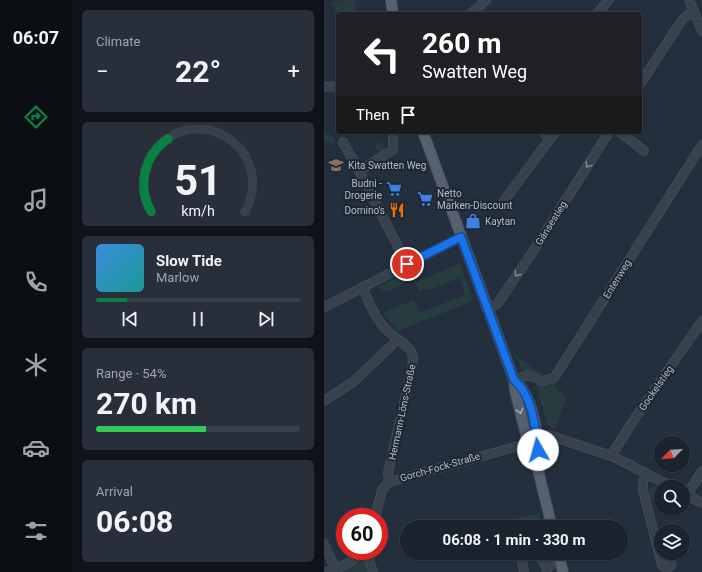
<!DOCTYPE html>
<meta charset="utf-8">
<style>
:root{--surface:#1b232e;--page:#282f3a;--text:#f1f3f6;--muted:#a0a4aa;--line:#39404a;--accent:#0b8043}
body{margin:0;font-family:Roboto,sans-serif;background:var(--page);color:var(--text);height:100vh;display:flex;flex-direction:column;font-size:15px;white-space:nowrap}
*{box-sizing:border-box;margin:0}
p{font-size:13px;color:var(--muted)}
.icon{flex:none;width:22px;height:22px;fill:none;stroke:currentColor;stroke-width:2;stroke-linecap:round;stroke-linejoin:round}
.map{position:relative;flex:1;overflow:hidden}
.details{display:flex;flex-direction:column;gap:10px;padding:10px;background:#0f1319;width:252px}
.details>*{flex:none}
.hud{position:absolute;left:12px;top:12px;width:306px;height:122px;border-radius:4px;box-shadow:0 1px 3px #0004,0 0 0 1px var(--line);background:#202124;color:#fff;overflow:hidden}
.needle{width:26px;rotate:246deg}
.tools{position:absolute;left:330px;top:436px;display:grid;gap:8px}
.tools a{display:grid;place-items:center;width:36px;height:36px;border-radius:50%;background:var(--surface);box-shadow:0 1px 3px #0004,0 0 0 1px var(--line);font-size:20px}
.speed{position:absolute;left:12px;top:508px;display:flex;gap:8px;font-size:20px;font-weight:700;text-align:center}
.speed>*{display:grid;place-content:center;width:52px;height:52px;border-radius:50%;background:var(--surface);box-shadow:0 1px 3px #0004,0 0 0 1px var(--line);line-height:1}
.speed .limit{border:6px solid #d22;background:#fff;color:#111}
.pin{position:absolute;display:grid;place-items:center;width:34px;height:34px;color:#fff;margin:-17px;border:2px solid #fff;border-radius:50%;box-shadow:0 1px 4px #0007}
.me{position:absolute;width:44px;margin:-22px;rotate:353deg;stroke-linejoin:round;filter:drop-shadow(0 0 3px #0008)}
.turn{display:flex;align-items:center;gap:14px;height:84px;padding:0 20px;font-size:18px}
.turn .icon{width:52px;height:52px;stroke-width:2.5}
.turn b{display:block;font-size:28px;line-height:34px}
.then{display:flex;align-items:center;height:38px;padding:0 20px;background:#0003;gap:8px;font-size:15px}
.big{font-size:30px;font-weight:700;line-height:1.1}
.details .card{flex:1;display:flex;flex-direction:column;justify-content:center;gap:6px;min-width:0;padding:0 14px;border-radius:6px;background:var(--page)}
.details .dial{align-items:center;gap:0}
.dial svg{height:104px;overflow:visible;fill:none;stroke:var(--line);stroke-width:7;stroke-linecap:round;text-anchor:middle}
.dial text{fill:var(--text);stroke:none}
.song{display:flex;align-items:center;gap:12px}
.cover{width:48px;height:48px;border-radius:6px;background:linear-gradient(135deg,hsl(210 70% 55%),hsl(180 70% 35%))}
.played{height:4px;border-radius:2px;background:linear-gradient(90deg,var(--accent) 15%,var(--line) 15%)}
.keys{display:flex;justify-content:space-around;direction:ltr}
.heat{display:flex;justify-content:space-between;align-items:center;font-size:22px;direction:ltr}
.charge{height:6px;border-radius:3px;background:linear-gradient(90deg,#34c759 54%,var(--line) 0)}
.trip{position:absolute;left:76px;top:520px;width:228px;height:40px;border-radius:20px;background:var(--surface);box-shadow:0 1px 3px #0004,0 0 0 1px var(--line);font-weight:700;line-height:40px;text-align:center}
main{display:flex;flex:1;min-height:0}
.tabs{display:flex;flex-direction:column;width:72px;justify-content:space-around;align-items:center;background:#0b0e12;color:var(--muted)}
.tabs .icon{width:28px;height:28px}
.tabs .current{color:var(--accent)}
.tabs b{font-size:18px;color:var(--text)}
.map>svg:first-child{display:block}
.green{fill:#263c3f}
.lines{fill:none;stroke-linecap:round;stroke-linejoin:round}
.minor-casing{stroke:#414a57;stroke-width:10}
.major-casing{stroke:#414a57;stroke-width:12}
.minor{stroke:#38414e;stroke-width:8}
.major{stroke:#56606e;stroke-width:10}
.oneway{stroke:#7c8592}
.oneway2{stroke:#a1aab7}
.route-casing{stroke:#114b97;stroke-width:10}
.route{stroke:#1a73e8;stroke-width:7}
.labels{text-anchor:middle;dominant-baseline:central;stroke-width:4;stroke-linejoin:round;paint-order:stroke}
.poi-label{font-size:10px;fill:#b4bcc9;stroke:#1d2633;text-anchor:start}
.street-label{font-size:10px;fill:#b4bcc9;stroke:#1d2633}
</style>
<main>
<nav class="tabs">
<b>06:07</b>
<svg class="icon current" aria-label="directions" viewBox="0 0 24 24"><path d="M12 3l9 9-9 9-9-9zM9 14v-3h6M13 9l2 2-2 2"/></svg>
<svg class="icon" aria-label="music" viewBox="0 0 24 24"><path d="M9 18V5l10-2v13"/><circle cx="6" cy="18" r="3"/><circle cx="16" cy="16" r="3"/></svg>
<svg class="icon" aria-label="phone" viewBox="0 0 24 24"><path d="M5 4h4l2 5-3 2q2 4 5 5l2-3 5 2v4C11 20 4 13 5 4z"/></svg>
<svg class="icon" aria-label="climate" viewBox="0 0 24 24"><path d="M12 3v18M4 7l16 10M4 17L20 7"/></svg>
<svg class="icon" aria-label="car" viewBox="0 0 24 24"><path d="M5 17H2v-5l4-1 3-4h7l3 4 3 1v5h-3M9 17h6M6 11h13"/><circle cx="7" cy="17" r="2"/><circle cx="17" cy="17" r="2"/></svg>
<svg class="icon" aria-label="filters" viewBox="0 0 24 24"><path d="M4 7h16M4 17h16"/><circle cx="9" cy="7" r="2"/><circle cx="15" cy="17" r="2"/></svg>
</nav>
<section class="details">
<div class="card"><p>Climate</p>
<div class="heat"><a>−</a><b class="big">22°</b><a>+</a></div>
</div>
<div class="card dial"><svg viewBox="0 0 100 80">
<path d="M14 69A42 42 0 1 1 86 69"/>
<path d="M14 69A42 42 0 0 1 27 13" stroke="#0b8043"/>
<text x="50" y="56" font-size="32" font-weight="700">51</text>
<text x="50" y="72" font-size="11">km/h</text>
</svg></div>
<div class="card">
<div class="song"><i class="cover"></i><div><b>Slow Tide</b><p>Marlow</p></div></div>
<div class="played"></div>
<div class="keys"><svg class="icon" aria-label="previous" viewBox="0 0 24 24"><path d="M18 5L8 12l10 7zM5 5v14"/></svg><svg class="icon" aria-label="pause" viewBox="0 0 24 24"><path d="M8 5v14M16 5v14"/></svg><svg class="icon" aria-label="next" viewBox="0 0 24 24"><path d="M6 5l10 7-10 7zM19 5v14"/></svg></div>
</div>
<div class="card"><p>Range · 54%</p><b class="big">270 km</b><div class="charge"></div></div>
<div class="card"><p>Arrival</p><b class="big">06:08</b></div>
</section>
<div class="map">
<svg width="378" height="572" viewBox="0 0 378 572">
<rect width="100%" height="100%" fill="#242f3e"/>
<path class="green" d="M20,0h11l2,14h-19l-8,-12z
M0,129l3,5 6,3 2,5v2l-11,-2z
M57,142l5,8 -5,6 -7,-11z
M136,263l13,38 -76,30 -14,-19 31,-12 5,13 46,-18 -6,-16 3,-1v-2l-32,14 -5,-1 -6,3 -3,-9z
M82,273l2,5c-7,9 -15,11 -25,13l-5,-4z
M190,355l31,21c-8,1 -13,-6 -22,-6z
M231,382v6l11,9 -11,33 -7,-5 -12,-40v-1l11,1z
M331,486l6,3v6l-12,3v-9z
M215,513l3,14h-11l-1,-2 -3,1 -2,-5 -24,6h-17z
M39,559l5,5 2,8h-28l14,-7z"/>
<g class="lines">
<defs>
<path id="minor" d="M365,0l13,31
M147,14l15,-14
M273,14l12,-14
M316,84l42,-64 11,-9
M0,87l14,-1
M219,132l8,6
M296,132l24,19
M19,142l16,29 48,93
M35,171l34,-21v-12
M179,202l52,-70
M38,287c7,14 13,32 25,43 7,8 17,12 23,20 4,6 3,12 2,18l-24,105 1,9
M0,307l137,-70
M164,309l10,-6 34,-50 77,-121
M190,380l14,-5 14,6 12,-3 148,-233
M0,401l29,-19 40,-38 4,-5
M287,456l24,-38 67,-97
M322,474l-3,8v8l19,75 4,3 4,-1
M359,493l19,10
M363,495l15,-24
M51,517l7,-27 7,-8 133,-37 15,-7 12,-3 62,21 17,8 44,23
M0,544l13,28
M39,551l6,9 4,12
M340,553l7,8v4l-1,2
M222,567l14,-6
M3,572c13,-5 27,-10 36,-21
M200,572l-2,-11 2,-4 12,-3c6,4 10,11 11,18"/>
<path id="major" d="M67,0l2,14
M99,132l91,248 1,11 16,64 6,11 15,61
M190,380c21,18 26,61 23,86
M234,553l5,19"/>
</defs>
<use href="#minor" class="minor-casing"/>
<use href="#major" class="major-casing"/>
<use href="#minor" class="minor"/>
<use href="#major" class="major"/>
</g>
<defs><path id="oneway-chevron" d="M-2-3.5L2.5 0L-2 3.5" fill="none" stroke-width="1.6" stroke-linecap="round" stroke-linejoin="round"/></defs>
<g class="oneway">
<use href="#oneway-chevron" transform="translate(264 165) rotate(122)"/>
<use href="#oneway-chevron" transform="translate(193 274) rotate(125)"/>
</g>
<use class="oneway2" href="#oneway-chevron" transform="translate(196 411) rotate(75)"/>
<g class="lines">
<defs>
<path id="route" d="M83,264l54,-27 53,143c19,16 21,46 24,70"/>
</defs>
<use href="#route" class="route-casing"/>
<use href="#route" class="route"/>
</g>
<defs>
<symbol id="school-bare" viewBox="-9 -9 18 18"><path d="M0-5L7-2L0 1L-7-2ZM-4 1L0 2.5L4 1V4Q0 6-4 4Z" fill="#8d6e63" stroke="#1d2633" stroke-width="2.5" paint-order="stroke"/></symbol>
<symbol id="supermarket-bare" viewBox="-9 -9 18 18"><path d="M-6-5.5h2.5l.6 2H6L4.5 2H-2.5L-4.4-4H-6ZM-1.5 3.2a1.3 1.3 0 1 0 .1 0ZM3 3.2a1.3 1.3 0 1 0 .1 0Z" fill="#3f7fe0" stroke="#1d2633" stroke-width="2.5" paint-order="stroke"/></symbol>
<symbol id="restaurant-bare" viewBox="-9 -9 18 18"><path d="M-5-6h1v4h1v-4h1v4h1v-4h1v5L-1.5 .5V6h-2V.5L-5-1ZM5-6V6H3V1.5H1.5Q1.5-4 5-6Z" fill="#e8710a" stroke="#1d2633" stroke-width="2.5" paint-order="stroke"/></symbol>
<symbol id="shop-bare" viewBox="-9 -9 18 18"><path d="M-5-2.5h2.3a2.7 3.5 0 0 1 5.4 0H5L5.5 6h-11ZM-1.5-2.5h3a1.5 2.3 0 0 0-3 0Z" fill="#3f7fe0" stroke="#1d2633" stroke-width="2.5" paint-order="stroke"/></symbol>
</defs>
<g fill-rule="evenodd">
<use href="#school-bare" x="1" y="154" width="22" height="22"/>
<use href="#supermarket-bare" x="59" y="178" width="22" height="22"/>
<use href="#supermarket-bare" x="90" y="188" width="22" height="22"/>
<use href="#restaurant-bare" x="62" y="199" width="22" height="22"/>
<use href="#shop-bare" x="138" y="210" width="22" height="22"/>
</g>
<g class="labels">
<g class="poi-label">
<text x="24" y="165">Kita Swatten Weg</text>
<text x="58" y="183" text-anchor="end">Budni -<tspan x="58" dy="12">Drogerie</tspan></text>
<text x="113" y="193">Netto<tspan x="113" dy="12">Marken-Discount</tspan></text>
<text x="61" y="210" text-anchor="end">Domino's</text>
<text x="161" y="221">Kaytan</text>
</g>
<g class="street-label">
<text transform="translate(227 223) rotate(-58)">Gänsestieg</text>
<text transform="translate(293 279) rotate(-58)">Entenweg</text>
<text transform="translate(332 388) rotate(-55)">Gockelstieg</text>
<text transform="translate(78 412) rotate(-78)">Hermann-Löns-Straße</text>
<text transform="translate(116 467) rotate(-16)">Gorch-Fock-Straße</text>
</g>
</g>
</svg>
<div class="tools">
<a><svg class="needle" viewBox="-14 -14 28 28"><path d="M0-13l5 13h-10z" fill="#e53935"/><path d="M0 13l5-13h-10z" fill="#a0a4aa"/></svg></a>
<a><svg class="icon" aria-label="search" viewBox="0 0 24 24"><circle cx="10" cy="10" r="6"/><path d="M15 15l6 6"/></svg></a>
<a><svg class="icon" aria-label="layers" viewBox="0 0 24 24"><path d="M12 4l9 5-9 5-9-5zM3 14l9 5 9-5"/></svg></a>
</div>
<div class="speed"><div class="limit">60</div></div>
<div class="pin" style="left:83px;top:264px;background:#d93025"><svg class="icon" aria-label="arrive" viewBox="0 0 24 24"><path d="M6 21V4h12l-3 4 3 4H6"/></svg></div>
<svg class="me" style="left:214px;top:450px" viewBox="-20 -20 40 40"><circle r="19" fill="#fff"/><path d="M0-13L10 11 0 6-10 11z" fill="#1a73e8"/></svg>
<div class="trip">06:08 · 1 min · 330 m</div>
<div class="hud">
<div class="turn"><svg class="icon" aria-label="left" viewBox="0 0 24 24"><path d="M17 20v-9H6M10 6l-5 5 5 5"/></svg><div><b>260 m</b>Swatten Weg</div></div>
<div class="then">Then<svg class="icon" aria-label="arrive" viewBox="0 0 24 24"><path d="M6 21V4h12l-3 4 3 4H6"/></svg></div>
</div>
</div>
</main>
